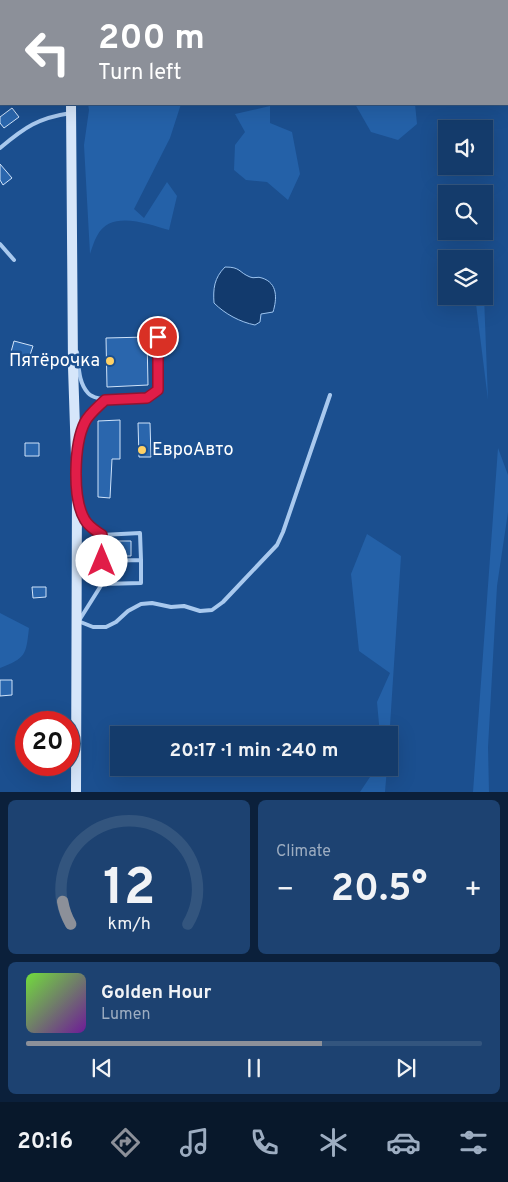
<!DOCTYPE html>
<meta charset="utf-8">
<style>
:root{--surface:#143b6b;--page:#1d4271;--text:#f1f3f6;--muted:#9dadc1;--line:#33557e;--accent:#8c9099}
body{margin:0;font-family:Overpass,sans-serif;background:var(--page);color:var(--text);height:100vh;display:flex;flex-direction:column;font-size:19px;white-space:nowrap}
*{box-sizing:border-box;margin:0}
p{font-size:16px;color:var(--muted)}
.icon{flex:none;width:28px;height:28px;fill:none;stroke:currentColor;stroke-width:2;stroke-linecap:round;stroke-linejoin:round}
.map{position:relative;height:792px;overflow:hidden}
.details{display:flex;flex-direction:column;gap:8px;padding:8px;background:#0b203b;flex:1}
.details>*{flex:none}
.top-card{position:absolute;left:0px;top:0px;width:509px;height:105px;box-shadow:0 5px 20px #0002,0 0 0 1px var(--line);background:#8c9099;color:#fff;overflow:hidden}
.fabs{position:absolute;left:438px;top:120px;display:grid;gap:10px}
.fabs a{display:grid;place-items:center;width:55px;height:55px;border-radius:0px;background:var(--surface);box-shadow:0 5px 20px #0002,0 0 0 1px var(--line);font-size:25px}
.speed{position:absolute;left:15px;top:711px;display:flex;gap:10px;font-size:25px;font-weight:700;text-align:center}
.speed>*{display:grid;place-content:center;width:65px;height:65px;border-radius:50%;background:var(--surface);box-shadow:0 5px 20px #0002,0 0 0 1px var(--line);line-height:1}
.speed .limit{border:8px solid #d22;background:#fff;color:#111}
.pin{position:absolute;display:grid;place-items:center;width:42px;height:42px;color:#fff;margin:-21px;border:2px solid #fff;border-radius:50%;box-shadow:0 1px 5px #0007}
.me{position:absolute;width:55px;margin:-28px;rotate:0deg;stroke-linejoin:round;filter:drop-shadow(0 0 4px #0008)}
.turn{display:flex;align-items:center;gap:18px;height:105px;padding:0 15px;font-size:22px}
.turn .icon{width:65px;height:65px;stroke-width:2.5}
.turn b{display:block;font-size:35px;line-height:42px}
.big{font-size:38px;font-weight:700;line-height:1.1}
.details .card{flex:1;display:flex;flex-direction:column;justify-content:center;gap:8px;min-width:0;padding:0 18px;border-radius:8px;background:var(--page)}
.details .dial{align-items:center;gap:0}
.dial svg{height:130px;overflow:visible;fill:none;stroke:var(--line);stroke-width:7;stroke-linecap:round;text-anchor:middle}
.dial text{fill:var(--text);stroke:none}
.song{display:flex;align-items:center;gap:15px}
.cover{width:60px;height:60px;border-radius:8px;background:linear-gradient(135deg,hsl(100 70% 55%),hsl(280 70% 35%))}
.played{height:5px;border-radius:2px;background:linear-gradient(90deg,var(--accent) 65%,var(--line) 65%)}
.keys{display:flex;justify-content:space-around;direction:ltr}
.heat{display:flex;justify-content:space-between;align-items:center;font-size:28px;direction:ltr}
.details .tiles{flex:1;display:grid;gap:8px;grid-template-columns:1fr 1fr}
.card:last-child{grid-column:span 2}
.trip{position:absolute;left:110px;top:726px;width:288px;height:50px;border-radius:0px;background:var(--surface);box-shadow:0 5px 20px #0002,0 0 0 1px var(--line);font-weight:700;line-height:50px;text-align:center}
.tab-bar{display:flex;height:80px;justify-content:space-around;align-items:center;background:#08182b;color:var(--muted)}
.tab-bar .icon{width:35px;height:35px}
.tab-bar .on{color:var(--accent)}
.tab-bar b{font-size:22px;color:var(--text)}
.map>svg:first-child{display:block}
.green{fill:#2461a8}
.water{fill:#123a6d;stroke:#9cc4f0}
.building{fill:#2a66ad;stroke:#cfe3fa}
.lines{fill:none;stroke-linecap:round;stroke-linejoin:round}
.path{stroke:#a9c9ee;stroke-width:1;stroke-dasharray:2.5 4;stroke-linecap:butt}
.service{stroke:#a9c9ee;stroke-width:4}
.secondary{stroke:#d6e6fa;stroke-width:10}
.route-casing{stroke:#92132f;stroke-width:12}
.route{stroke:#e11d48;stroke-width:9}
.poi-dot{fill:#ffd166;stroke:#1b4f8f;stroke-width:2}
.labels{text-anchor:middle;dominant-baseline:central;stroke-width:5;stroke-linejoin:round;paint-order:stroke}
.poi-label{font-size:18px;fill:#fff;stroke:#1b4f8f;text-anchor:end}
</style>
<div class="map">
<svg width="508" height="792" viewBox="0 0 508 792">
<rect width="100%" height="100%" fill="#1b4f8f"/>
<path class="green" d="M310,0h198v29v-28h-199z
M88,104h93l-11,34 -36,71 10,9 23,-36 10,14 -8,34c-21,-6 -59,-21 -72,6 -3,5 -5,12 -7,18l-6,-109 5,-35z
M355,104h60l2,20 -19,16 -27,-8z
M270,106v17l22,9 8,42 -12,26 -21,-18 -21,-2 -12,-10 1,-25 10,-13 -10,-18z
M475,296h9l4,104z
M498,448l10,27v37l-11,74 -9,161 1,45h-16z
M367,534l34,22 -12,185v-6h-9l-3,-33 13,-29 -31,-22 -8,-77z
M0,613l29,15c-3,27 -3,30 -29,40z
M376,768h11l-2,24h-25z"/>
<path class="water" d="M225,267c16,0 13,5 25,10 4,2 8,-1 12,1 16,5 15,21 11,34l-12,2 -1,8 -5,3c-15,-3 -30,-11 -41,-22 -1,-14 0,-25 11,-36z"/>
<path class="building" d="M12,108l7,9 -15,11 -4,-5v-6z
M0,164l12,14 -9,7 -3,-5z
M147,337l1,48 -41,2 -1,-49z
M14,341l19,5 -4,12 -18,-6z
M120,420v39h-8l-2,39 -12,-1v-76z
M138,423h12l1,34h-12z
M25,443h14v13h-14z
M111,541h20v15h-20z
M32,587h14v10l-13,1z
M0,680h12v15l-12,1z"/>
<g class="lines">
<path class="path" d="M303,1l1,-1"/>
<path class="service" d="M0,148c25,-21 38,-30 71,-35
M0,244l14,16
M77,352c2,14 1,30 11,41 9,10 44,7 57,5 5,-1 9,-5 13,-8v-53
M78,438l7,-18 20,-20
M102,535l38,-2 1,27
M102,561l39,-1v23l-39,1
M80,619l22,-35v-49c-11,-7 -17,-14 -21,-26
M78,621l15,6h13l10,-5 12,-11 13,-7 11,-1 19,4 13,-1 16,5 12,-1 11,-8 54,-57 6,-13 47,-137"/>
<path class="secondary" d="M71,1v-1
M71,104l2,263 4,120 -1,305"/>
</g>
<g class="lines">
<defs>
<path id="route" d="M102,561v-26c-7,-5 -13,-8 -17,-15 -13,-21 -11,-76 0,-98 4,-8 14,-16 20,-22l42,-2 11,-8v-53"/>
</defs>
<use href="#route" class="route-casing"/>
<use href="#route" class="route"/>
</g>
<g class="poi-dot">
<circle cx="110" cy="361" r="5"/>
<circle cx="142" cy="450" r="5"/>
</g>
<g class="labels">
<g class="poi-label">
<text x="100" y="361">Пятёрочка</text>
<text x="152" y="450" text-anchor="start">ЕвроАвто</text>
</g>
</g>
</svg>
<div class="fabs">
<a><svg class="icon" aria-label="sound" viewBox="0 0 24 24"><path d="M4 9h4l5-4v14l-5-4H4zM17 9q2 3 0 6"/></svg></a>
<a><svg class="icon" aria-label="search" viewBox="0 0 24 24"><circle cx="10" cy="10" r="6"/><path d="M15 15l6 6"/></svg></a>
<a><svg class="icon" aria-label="layers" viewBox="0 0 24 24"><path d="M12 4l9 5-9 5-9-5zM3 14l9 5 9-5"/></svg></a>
</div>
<div class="speed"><div class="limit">20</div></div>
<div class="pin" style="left:158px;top:337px;background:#d93025"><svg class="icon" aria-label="arrive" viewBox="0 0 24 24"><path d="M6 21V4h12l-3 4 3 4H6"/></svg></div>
<svg class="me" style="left:102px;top:561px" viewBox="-20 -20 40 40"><circle r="19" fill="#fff"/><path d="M0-13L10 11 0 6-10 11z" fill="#e11d48"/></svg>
<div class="trip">20:17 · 1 min · 240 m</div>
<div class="top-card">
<div class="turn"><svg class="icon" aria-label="left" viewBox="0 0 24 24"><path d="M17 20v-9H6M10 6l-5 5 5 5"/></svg><div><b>200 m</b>Turn left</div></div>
</div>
</div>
<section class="details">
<div class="tiles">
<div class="card dial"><svg viewBox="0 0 100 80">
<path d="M14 69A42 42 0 1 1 86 69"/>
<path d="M14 69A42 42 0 0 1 9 55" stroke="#8c9099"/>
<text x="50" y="56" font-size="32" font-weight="700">12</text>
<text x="50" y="72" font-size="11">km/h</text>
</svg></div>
<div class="card"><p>Climate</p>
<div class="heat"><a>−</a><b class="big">20.5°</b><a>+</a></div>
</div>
<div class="card">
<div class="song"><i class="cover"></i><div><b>Golden Hour</b><p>Lumen</p></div></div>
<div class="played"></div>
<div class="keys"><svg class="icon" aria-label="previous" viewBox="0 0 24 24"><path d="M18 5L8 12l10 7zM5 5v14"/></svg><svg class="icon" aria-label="pause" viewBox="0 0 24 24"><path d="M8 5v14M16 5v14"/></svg><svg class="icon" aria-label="next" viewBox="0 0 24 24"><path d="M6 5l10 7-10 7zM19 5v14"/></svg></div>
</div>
</div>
</section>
<nav class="tab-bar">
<b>20:16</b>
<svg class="icon on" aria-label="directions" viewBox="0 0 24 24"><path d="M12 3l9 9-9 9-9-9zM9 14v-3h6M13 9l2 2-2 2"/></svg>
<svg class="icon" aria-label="music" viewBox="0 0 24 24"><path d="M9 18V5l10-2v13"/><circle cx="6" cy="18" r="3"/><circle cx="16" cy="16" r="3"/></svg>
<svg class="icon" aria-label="phone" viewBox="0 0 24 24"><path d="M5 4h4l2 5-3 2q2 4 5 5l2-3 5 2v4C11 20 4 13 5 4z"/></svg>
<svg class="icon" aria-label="climate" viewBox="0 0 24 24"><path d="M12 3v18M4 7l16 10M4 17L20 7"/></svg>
<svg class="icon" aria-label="car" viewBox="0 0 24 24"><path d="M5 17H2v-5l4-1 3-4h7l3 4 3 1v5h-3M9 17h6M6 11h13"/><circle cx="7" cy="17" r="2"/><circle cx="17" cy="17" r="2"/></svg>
<svg class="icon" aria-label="filters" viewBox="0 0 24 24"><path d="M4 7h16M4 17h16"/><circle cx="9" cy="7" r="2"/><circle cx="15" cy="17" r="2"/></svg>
</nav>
